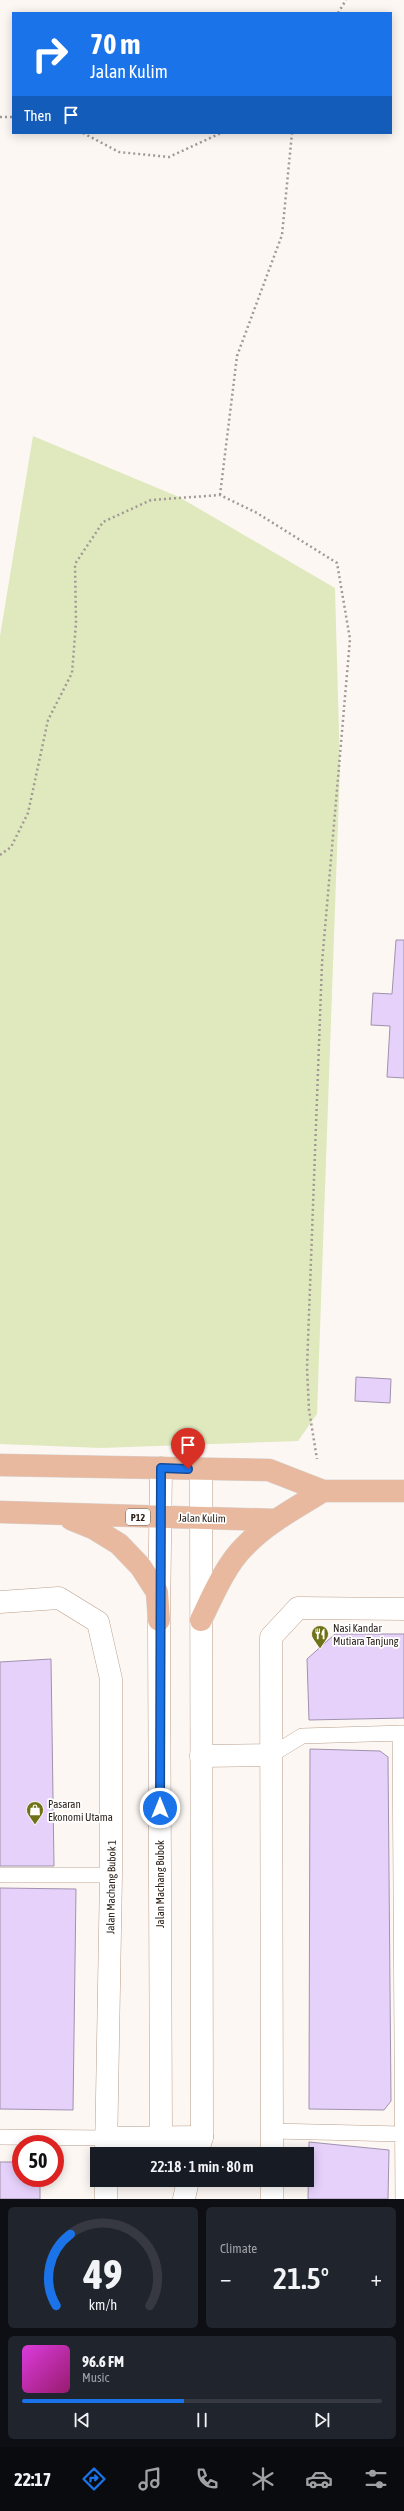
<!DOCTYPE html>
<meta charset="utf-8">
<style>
:root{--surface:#171b24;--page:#20242c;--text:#f1f3f6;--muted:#9ea1a6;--line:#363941;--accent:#1a73e8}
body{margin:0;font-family:"Asap Condensed",sans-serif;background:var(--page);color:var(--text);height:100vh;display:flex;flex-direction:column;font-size:15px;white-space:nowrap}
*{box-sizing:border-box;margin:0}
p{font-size:13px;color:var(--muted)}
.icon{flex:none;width:22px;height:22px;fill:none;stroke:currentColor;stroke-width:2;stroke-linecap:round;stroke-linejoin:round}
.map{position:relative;height:2199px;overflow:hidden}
.details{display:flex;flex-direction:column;gap:8px;padding:8px;background:#0d0f14;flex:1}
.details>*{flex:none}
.banner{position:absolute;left:12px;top:12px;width:380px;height:122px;border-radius:0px;box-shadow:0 2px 10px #0003;background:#1a73e8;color:#fff;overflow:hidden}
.speed{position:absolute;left:12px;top:2135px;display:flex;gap:8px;font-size:20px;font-weight:700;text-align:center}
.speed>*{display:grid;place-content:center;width:52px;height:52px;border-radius:50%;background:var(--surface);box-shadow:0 2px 10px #0003;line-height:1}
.speed .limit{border:6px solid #d22;background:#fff;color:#111}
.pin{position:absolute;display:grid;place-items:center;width:34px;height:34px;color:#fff;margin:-41px -17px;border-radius:50% 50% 50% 0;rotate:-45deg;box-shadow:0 0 4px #0007}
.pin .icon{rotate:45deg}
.me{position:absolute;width:44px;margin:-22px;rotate:0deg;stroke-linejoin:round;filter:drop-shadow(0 0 3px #0008)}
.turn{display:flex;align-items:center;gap:14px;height:84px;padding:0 12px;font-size:18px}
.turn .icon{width:52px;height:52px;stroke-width:2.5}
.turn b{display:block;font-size:28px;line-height:34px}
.then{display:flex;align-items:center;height:38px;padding:0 12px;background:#0003;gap:8px;font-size:15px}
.big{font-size:30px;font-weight:600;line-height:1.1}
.details .tile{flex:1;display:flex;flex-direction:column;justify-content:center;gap:6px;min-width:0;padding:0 14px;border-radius:6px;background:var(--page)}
.details .dial{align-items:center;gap:0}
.dial svg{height:104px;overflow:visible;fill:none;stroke:var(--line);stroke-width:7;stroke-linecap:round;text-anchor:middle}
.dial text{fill:var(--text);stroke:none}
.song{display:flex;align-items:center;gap:12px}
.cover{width:48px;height:48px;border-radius:6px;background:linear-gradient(135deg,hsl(300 70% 55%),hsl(320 70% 35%))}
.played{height:4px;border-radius:2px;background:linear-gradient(90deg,var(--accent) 45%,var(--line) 45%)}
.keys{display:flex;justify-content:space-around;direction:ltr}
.heat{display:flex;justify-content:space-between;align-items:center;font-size:22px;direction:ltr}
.details .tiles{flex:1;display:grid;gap:8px;grid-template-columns:1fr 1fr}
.tile:last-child{grid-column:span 2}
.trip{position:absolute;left:90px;top:2147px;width:224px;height:40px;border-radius:0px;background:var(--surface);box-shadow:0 2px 10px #0003;font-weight:600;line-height:40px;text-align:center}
.menu{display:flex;height:64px;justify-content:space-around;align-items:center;background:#090b0e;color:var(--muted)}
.menu .icon{width:28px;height:28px}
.menu .selected{color:var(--accent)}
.menu b{font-size:18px;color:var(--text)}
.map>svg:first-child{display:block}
.green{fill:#e0e9be}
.building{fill:#e6d1fb;stroke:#9f92ad}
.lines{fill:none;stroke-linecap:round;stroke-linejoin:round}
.service-casing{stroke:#b99f8c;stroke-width:16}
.minor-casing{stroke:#b99f8c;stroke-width:23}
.secondary-casing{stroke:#b99f8c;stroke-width:23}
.primary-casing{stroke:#d8d6d5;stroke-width:23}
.path{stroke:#a19994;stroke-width:2.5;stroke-dasharray:2 3;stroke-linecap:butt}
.service{stroke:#fff;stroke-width:15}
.minor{stroke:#fff;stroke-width:22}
.secondary{stroke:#fff;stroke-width:22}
.primary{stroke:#e8b99e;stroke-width:22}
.route-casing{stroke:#114b97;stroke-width:10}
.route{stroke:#1a73e8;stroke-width:7}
.labels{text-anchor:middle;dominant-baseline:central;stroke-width:3.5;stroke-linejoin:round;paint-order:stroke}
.shield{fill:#fff;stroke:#68625d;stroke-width:1}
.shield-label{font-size:10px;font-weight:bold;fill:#281e17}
.street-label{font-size:11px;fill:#281e17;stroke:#fff}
.poi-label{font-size:11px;fill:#281e17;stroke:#fff;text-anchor:start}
</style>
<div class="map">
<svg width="404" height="2199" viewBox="0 0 404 2199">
<rect width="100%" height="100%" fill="#fdf7f3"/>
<path class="green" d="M33,436l146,61 156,91 5,180 -23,646 -19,27 -197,7 -101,-4v-808z"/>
<path class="building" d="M396,940h8v138l-17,-1 3,-51 -19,-1 2,-32 19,1z
M356,1377l35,2 -1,24 -35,-2z
M335,1634h69v84l-95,2 -2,-61z
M51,1659l3,207h-54v-204z
M310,1749l70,2 8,6 3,344 -7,9 -75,-1z
M0,1888l76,1 -3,221 -73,-1z
M309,2142l80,8 -1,49h-80z
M0,2162h21v16h19v21h-40z"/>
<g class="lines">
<defs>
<path id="service" d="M400,1733l3,466
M271,1755l31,-19 102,-3
M0,1875h111
M272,2131l130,3
M0,2137l107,1"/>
<path id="minor" d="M0,1602l59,-4 39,24 13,57v196l-5,279
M201,1756l70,-1
M107,2138l95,-1
M272,2154l-1,-517 27,-29 106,1
M272,2180v19
M106,2199v-19"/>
<path id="secondary" d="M161,1468l-2,152 2,517 7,17
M197,2154l5,-17 -1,-667
M184,2199l4,-19"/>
<path id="primary" d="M0,1465l269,5 54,21h81
M0,1512l276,8
M71,1519l22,9 26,16 22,23 16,25 2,28
M201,1620c11,-23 25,-56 44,-74 22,-23 51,-38 78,-55"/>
</defs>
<use href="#service" class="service-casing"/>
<use href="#minor" class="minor-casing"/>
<use href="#secondary" class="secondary-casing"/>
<use href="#primary" class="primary-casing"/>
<path class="path" d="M338,13l8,-13
M0,117h13
M83,133l36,19 50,5 52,-24
M220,495l17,-139 45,-121 10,-102
M0,855l11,-8 17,-34 20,-93 24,-47 4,-50 -1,-59 28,-42 48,-22 69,-5 37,18 80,50 13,76 -28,324 -15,405 2,42 8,49"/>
<use href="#service" class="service"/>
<use href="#minor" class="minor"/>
<use href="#secondary" class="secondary"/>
<use href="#primary" class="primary"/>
</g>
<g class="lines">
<defs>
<path id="route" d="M160,1808l1,-340 27,1"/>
</defs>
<use href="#route" class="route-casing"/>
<use href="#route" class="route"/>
</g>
<defs>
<symbol id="restaurant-pin" viewBox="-11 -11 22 30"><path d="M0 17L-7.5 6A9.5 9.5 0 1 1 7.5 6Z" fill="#707218" stroke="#fff"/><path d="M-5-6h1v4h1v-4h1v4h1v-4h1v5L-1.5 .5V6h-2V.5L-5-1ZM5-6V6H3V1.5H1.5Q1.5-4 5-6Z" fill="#fff"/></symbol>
<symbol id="shop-pin" viewBox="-11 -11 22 30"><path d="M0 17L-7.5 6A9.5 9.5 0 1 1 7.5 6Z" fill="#707218" stroke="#fff"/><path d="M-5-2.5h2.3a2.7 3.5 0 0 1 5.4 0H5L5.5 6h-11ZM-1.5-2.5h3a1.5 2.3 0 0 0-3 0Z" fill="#fff"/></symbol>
</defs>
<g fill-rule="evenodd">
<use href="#restaurant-pin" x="310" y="1624" width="20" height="27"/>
<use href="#shop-pin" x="25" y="1800" width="20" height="27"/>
</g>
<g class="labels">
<rect class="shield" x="126" y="1509" width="24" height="16" rx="3"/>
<g class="shield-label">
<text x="138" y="1517">P12</text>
</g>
<g class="street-label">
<text transform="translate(202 1518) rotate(1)">Jalan Kulim</text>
<text transform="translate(160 1884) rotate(-90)">Jalan Machang Bubok</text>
<text transform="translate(111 1887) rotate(-89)">Jalan Machang Bubok 1</text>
</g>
<g class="poi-label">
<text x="333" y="1628">Nasi Kandar<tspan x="333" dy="13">Mutiara Tanjung</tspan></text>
<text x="48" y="1804">Pasaran<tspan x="48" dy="13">Ekonomi Utama</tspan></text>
</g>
</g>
</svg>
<div class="speed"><div class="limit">50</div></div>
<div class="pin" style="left:188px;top:1469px;background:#d93025"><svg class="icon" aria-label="arrive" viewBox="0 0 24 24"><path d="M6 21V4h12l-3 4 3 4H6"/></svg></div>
<svg class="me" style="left:160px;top:1808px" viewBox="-20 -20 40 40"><circle r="17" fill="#1a73e8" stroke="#fff" stroke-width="3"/><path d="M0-11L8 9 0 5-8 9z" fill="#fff"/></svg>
<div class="trip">22:18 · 1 min · 80 m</div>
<div class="banner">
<div class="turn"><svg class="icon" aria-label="right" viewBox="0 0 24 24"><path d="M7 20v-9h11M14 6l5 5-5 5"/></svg><div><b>70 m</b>Jalan Kulim</div></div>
<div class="then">Then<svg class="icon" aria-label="arrive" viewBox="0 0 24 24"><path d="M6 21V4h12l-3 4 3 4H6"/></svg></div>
</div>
</div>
<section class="details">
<div class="tiles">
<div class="tile dial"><svg viewBox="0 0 100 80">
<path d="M14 69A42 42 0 1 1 86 69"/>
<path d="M14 69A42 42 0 0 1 25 14" stroke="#1a73e8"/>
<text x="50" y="56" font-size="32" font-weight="700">49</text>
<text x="50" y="72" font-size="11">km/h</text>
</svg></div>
<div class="tile"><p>Climate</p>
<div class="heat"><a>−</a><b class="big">21.5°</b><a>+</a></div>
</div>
<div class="tile">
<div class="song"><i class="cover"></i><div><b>96.6 FM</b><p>Music</p></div></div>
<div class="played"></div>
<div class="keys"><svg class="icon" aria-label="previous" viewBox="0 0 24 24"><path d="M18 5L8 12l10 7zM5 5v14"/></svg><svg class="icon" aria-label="pause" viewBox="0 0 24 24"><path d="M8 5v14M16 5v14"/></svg><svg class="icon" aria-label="next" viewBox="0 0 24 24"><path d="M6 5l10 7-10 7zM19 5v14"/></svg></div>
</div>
</div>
</section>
<nav class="menu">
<b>22:17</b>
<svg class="icon selected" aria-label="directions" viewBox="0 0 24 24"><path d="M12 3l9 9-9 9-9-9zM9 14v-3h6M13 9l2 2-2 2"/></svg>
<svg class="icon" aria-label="music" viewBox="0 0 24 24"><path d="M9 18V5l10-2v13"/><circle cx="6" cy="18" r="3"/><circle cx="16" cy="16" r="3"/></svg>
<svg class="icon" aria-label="phone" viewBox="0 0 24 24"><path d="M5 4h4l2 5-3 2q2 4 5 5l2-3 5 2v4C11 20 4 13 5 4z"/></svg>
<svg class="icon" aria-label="climate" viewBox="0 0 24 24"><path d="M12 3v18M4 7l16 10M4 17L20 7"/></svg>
<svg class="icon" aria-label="car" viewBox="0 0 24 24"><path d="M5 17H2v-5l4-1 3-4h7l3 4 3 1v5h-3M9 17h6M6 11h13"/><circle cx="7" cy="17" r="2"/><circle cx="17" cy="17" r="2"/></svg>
<svg class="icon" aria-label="filters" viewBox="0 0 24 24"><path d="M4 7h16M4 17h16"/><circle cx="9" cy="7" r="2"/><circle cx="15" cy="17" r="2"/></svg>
</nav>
